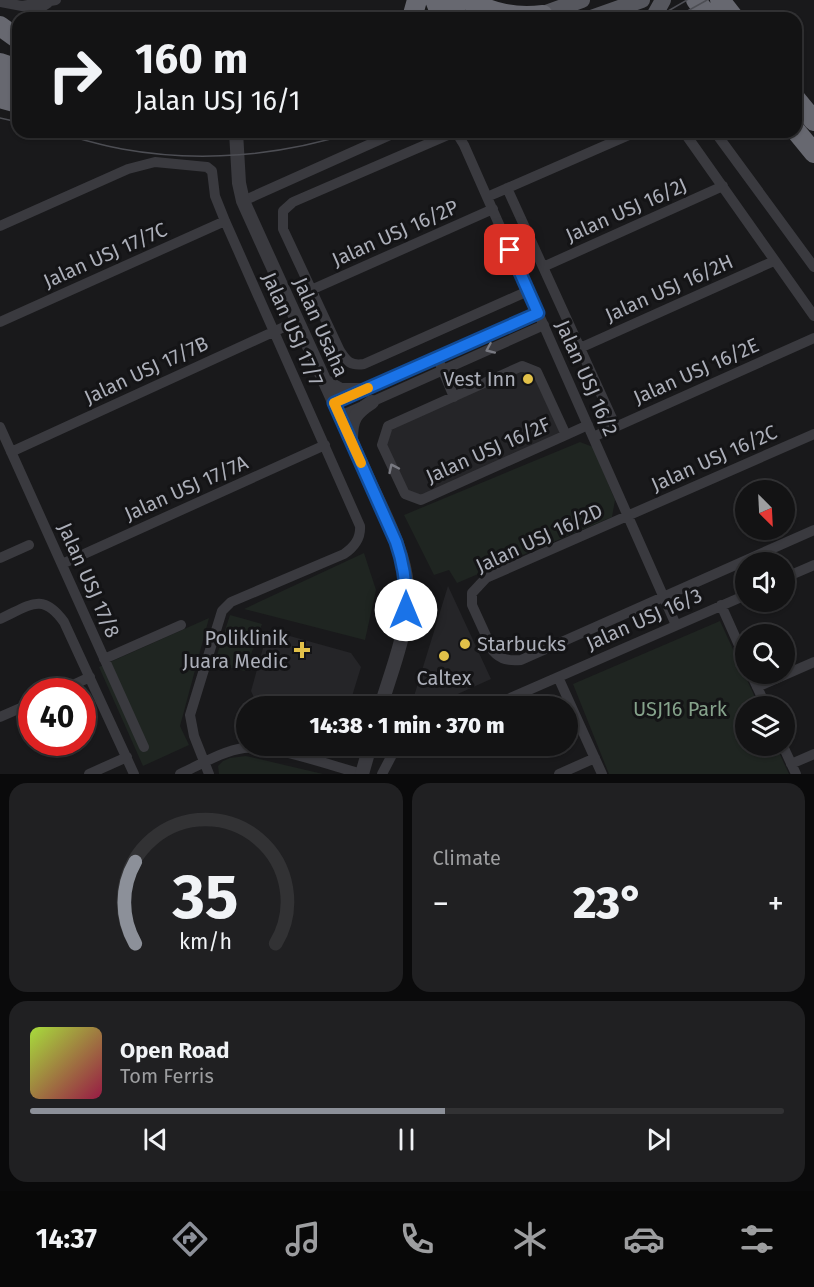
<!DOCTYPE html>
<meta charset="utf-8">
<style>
:root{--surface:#131314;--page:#202022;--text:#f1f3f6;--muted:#9d9ea0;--line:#323234;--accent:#8c9099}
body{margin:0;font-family:"Fira Sans",sans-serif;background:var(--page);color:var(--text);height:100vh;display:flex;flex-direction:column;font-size:22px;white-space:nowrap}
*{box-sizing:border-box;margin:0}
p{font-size:20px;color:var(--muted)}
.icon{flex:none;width:33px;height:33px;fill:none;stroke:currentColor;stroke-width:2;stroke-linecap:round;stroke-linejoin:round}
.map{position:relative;height:774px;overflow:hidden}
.details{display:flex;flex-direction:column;gap:9px;padding:9px;background:#0a0a0b;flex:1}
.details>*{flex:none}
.hud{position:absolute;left:12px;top:12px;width:790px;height:126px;border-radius:18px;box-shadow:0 2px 4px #0004,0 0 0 2px var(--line);background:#131314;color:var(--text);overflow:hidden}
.needle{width:39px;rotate:156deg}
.controls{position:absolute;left:735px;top:480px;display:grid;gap:12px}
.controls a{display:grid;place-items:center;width:60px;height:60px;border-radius:50%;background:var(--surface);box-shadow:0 2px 4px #0004,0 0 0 2px var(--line);font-size:30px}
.speed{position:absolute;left:18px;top:678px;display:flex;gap:12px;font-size:30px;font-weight:700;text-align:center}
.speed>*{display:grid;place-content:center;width:78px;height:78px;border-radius:50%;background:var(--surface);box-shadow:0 2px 4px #0004,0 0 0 2px var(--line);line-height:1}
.speed .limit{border:9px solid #d22;background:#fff;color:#111}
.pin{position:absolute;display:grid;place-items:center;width:51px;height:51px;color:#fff;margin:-26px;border-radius:12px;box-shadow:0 3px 9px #0006}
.me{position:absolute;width:66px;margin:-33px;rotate:0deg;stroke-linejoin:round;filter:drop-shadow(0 0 4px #0008)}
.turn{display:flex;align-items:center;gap:21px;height:126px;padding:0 24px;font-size:27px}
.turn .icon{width:78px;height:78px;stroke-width:2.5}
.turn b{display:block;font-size:42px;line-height:51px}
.big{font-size:45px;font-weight:800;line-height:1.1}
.details .card{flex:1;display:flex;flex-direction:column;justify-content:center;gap:9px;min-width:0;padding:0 21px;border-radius:18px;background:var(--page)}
.details .dial{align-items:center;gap:0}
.dial svg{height:156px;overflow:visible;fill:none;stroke:var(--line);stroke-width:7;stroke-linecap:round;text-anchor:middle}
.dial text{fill:var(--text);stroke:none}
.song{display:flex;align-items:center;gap:18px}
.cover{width:72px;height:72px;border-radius:9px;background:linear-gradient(135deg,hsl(80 70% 55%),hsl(340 70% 35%))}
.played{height:6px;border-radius:3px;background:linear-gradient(90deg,var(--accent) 55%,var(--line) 55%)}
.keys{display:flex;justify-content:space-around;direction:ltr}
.heat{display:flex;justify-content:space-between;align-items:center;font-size:33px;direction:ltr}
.details .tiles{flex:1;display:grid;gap:9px;grid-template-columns:1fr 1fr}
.card:last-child{grid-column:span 2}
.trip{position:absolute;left:236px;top:696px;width:342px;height:60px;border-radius:30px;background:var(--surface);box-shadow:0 2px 4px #0004,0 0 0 2px var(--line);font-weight:800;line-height:60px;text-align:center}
.tab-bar{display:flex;height:96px;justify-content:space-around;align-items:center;background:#080808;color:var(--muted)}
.tab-bar .icon{width:42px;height:42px}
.tab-bar .selected{color:var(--accent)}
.tab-bar b{font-size:27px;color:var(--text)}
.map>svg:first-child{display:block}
.built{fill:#252528}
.green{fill:#1f2521}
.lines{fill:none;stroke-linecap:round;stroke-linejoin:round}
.minor{stroke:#3a3a3f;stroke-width:10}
.tertiary{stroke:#3a3a3f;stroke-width:14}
.primary{stroke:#56575e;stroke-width:16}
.motorway{stroke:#676870;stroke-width:20}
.tram{stroke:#4d4e54;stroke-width:1.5}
.oneway{stroke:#797a82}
.route-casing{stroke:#114b97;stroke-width:15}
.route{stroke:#1a73e8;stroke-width:10}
.slow{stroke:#f59e0b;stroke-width:10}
.poi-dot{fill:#e2c149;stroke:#141416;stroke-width:2}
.labels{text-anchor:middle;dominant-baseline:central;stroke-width:6;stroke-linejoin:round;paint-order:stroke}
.street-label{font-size:20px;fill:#acafb9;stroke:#141416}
.poi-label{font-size:20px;fill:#acafb9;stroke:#141416;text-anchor:end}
.park-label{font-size:20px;fill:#85a28b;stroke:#141416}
</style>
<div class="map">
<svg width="814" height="774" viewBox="0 0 814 774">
<rect width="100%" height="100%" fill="#19191b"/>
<path class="built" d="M521,370l13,5 27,59 -140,62 -12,-4 -23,-46 6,-18z
M448,586l43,93 -60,27h-20z
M279,633l72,20 10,14 -12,39h-91l-7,-15 14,-50z"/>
<path class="green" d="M580,442l13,5 22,53 -3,17 -155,66 -8,-13 -15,5 -30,-60z
M364,553l12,37 -11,50 -121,-31z
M230,615l32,9 -17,47 -31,-7z
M209,618l-29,108 9,19 -46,21 -44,-99z
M720,621l39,85h-13v40h30l13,28h-180l-36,-90z
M246,756l77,18h-104l-1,-8 5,-5 7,-3z"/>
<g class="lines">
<path class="minor" d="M0,2l22,4 34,-6
M30,18l1,-4 17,-11
M455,132l-162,70 -10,9v18l57,122c7,11 11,15 24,13l164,-73
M456,132l8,13 212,480
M684,132l130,184
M715,132l99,135
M507,188l109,239
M487,197l149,-65
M243,201l154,-69
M0,226l128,-57 27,-7 52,5 5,4 3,25 10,25 135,305c1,13 -6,21 -16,28l-113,48 -9,9 -32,104 4,21 15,38
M543,267l180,-81
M311,290l182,-81
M0,322l225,-101
M580,348l194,-87
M440,364l14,33
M335,403l203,-90
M340,416l204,-91
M0,427l144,320
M814,434l-328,144 -14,15v12l21,46c8,9 16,10 28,9l293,-130
M566,435l-29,-63 -15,-6 -134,60 -6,19 23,49 16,6 145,-65 22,-10
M593,437l221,-99
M11,452l286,-131
M0,558l29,-13
M62,564l263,-119
M784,578l30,-13
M721,605l25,56
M0,619c29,-13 42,-28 64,3l70,152
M104,659l77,-34
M751,674l15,32
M558,677l44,97
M757,687l57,-25
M58,692l32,-15
M492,706l254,-111
M0,717l32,-14
M783,746l13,28
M791,764l23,-10
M89,774l38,-17
M180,774c20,-9 42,-23 64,-26 28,-4 88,18 118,26
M382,774l10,-19 12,-9
M559,774l36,-16"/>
<path class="tertiary" d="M236,132l3,51 4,18c40,89 81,177 120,266 15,36 42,81 44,120 3,40 -15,81 -26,119
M323,380l18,10h23
M351,439c0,-20 4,-26 21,-37
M362,774l8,-28"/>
<path class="primary" d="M532,18l50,-18
M591,18l51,-18
M653,18l10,-18"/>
<path class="motorway" d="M435,0l7,18
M451,0l7,18
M469,0c24,14 46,18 74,15
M696,0l13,18
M720,0l14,18
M412,18l5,-18
M0,26l18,13
M0,63l18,6
M0,82l18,6
M0,98l18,5
M796,99l18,22
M796,131l18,22"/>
<path class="tram" d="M656,18l31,-18
M675,18l32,-18
M0,118l18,4
M55,132c22,6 44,13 67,17 77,14 158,7 232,-17"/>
</g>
<defs><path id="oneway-chevron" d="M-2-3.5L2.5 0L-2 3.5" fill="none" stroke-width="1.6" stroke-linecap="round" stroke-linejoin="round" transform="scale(1.5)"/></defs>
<g class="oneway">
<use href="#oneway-chevron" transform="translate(490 349) rotate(156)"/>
<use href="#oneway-chevron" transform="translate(393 468) rotate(-115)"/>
</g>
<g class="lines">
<defs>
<path id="route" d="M406,610c1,-25 -2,-45 -10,-68l-62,-139 204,-90 -28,-63"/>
</defs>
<use href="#route" class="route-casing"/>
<use href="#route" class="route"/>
<path class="slow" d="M361,463l-27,-60 34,-15"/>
</g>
<g class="poi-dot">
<circle cx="528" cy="379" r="6"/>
<circle cx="465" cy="644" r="6"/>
<path d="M299 641h6v6h6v6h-6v6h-6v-6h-6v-6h6z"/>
<circle cx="444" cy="656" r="6"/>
</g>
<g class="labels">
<g class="street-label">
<text transform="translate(626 210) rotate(-24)">Jalan USJ 16/2J</text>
<text transform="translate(395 233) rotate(-24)">Jalan USJ 16/2P</text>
<text transform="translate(105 255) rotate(-24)">Jalan USJ 17/7C</text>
<text transform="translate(669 288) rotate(-24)">Jalan USJ 16/2H</text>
<text transform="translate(321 327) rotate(66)">Jalan Usaha</text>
<text transform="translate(293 329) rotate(66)">Jalan USJ 17/7</text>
<text transform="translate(146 370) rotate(-25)">Jalan USJ 17/7B</text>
<text transform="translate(696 371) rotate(-24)">Jalan USJ 16/2E</text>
<text transform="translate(587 378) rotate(66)">Jalan USJ 16/2</text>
<text transform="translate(488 450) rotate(-24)">Jalan USJ 16/2F</text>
<text transform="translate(714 458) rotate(-24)">Jalan USJ 16/2C</text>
<text transform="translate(186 488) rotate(-24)">Jalan USJ 17/7A</text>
<text transform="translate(539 538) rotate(-25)">Jalan USJ 16/2D</text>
<text transform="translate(89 580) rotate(66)">Jalan USJ 17/8</text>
<text transform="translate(644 619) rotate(-24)">Jalan USJ 16/3</text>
</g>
<g class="poi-label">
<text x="516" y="379">Vest Inn</text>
<text x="288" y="638">Poliklinik<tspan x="288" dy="23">Juara Medic</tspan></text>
<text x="477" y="644" text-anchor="start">Starbucks</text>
<text x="444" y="678" text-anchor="middle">Caltex</text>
</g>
<g class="park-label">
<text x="680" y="709">USJ16 Park</text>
</g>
</g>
</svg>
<div class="controls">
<a><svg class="needle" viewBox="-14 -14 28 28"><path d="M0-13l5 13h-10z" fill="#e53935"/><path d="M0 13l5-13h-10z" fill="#9d9ea0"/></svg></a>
<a><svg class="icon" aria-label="sound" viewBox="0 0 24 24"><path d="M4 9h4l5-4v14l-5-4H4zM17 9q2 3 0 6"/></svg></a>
<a><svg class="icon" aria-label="search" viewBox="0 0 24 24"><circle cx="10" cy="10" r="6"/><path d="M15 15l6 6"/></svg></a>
<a><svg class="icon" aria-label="layers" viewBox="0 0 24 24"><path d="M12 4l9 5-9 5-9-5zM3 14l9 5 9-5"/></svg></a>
</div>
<div class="speed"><div class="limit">40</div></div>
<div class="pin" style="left:510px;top:250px;background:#d93025"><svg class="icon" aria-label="arrive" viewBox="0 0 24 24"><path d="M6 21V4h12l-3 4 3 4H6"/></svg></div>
<svg class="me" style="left:406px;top:610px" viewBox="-20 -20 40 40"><circle r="19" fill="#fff"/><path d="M0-13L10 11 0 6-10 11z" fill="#1a73e8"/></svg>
<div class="trip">14:38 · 1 min · 370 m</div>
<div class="hud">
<div class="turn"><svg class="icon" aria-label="right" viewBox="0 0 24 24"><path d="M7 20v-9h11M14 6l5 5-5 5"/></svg><div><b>160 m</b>Jalan USJ 16/1</div></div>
</div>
</div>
<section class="details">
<div class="tiles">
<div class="card dial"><svg viewBox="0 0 100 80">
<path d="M14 69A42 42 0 1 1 86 69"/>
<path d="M14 69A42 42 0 0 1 14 27" stroke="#8c9099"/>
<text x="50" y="56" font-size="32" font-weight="700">35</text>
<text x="50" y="72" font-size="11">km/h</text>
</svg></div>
<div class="card"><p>Climate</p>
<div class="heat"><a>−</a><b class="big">23°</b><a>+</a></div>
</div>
<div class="card">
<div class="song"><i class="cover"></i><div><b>Open Road</b><p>Tom Ferris</p></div></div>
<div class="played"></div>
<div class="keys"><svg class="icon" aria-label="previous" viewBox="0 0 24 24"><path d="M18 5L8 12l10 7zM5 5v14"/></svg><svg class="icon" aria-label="pause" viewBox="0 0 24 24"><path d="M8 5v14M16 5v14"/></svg><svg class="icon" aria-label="next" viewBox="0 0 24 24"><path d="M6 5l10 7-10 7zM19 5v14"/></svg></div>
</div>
</div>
</section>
<nav class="tab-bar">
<b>14:37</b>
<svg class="icon selected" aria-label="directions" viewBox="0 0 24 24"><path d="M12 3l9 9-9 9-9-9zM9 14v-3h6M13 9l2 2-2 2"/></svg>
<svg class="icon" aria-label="music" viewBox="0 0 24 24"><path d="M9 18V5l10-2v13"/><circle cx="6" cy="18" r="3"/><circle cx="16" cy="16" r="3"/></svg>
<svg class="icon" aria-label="phone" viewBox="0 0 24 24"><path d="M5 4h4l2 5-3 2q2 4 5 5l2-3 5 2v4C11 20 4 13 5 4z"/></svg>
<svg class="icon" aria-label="climate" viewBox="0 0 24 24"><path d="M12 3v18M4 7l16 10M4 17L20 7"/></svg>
<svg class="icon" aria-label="car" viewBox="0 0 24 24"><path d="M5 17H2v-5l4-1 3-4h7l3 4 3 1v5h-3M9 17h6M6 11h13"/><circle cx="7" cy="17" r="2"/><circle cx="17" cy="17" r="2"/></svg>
<svg class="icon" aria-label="filters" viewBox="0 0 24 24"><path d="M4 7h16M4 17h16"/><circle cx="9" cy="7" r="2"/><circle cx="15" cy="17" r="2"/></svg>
</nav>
